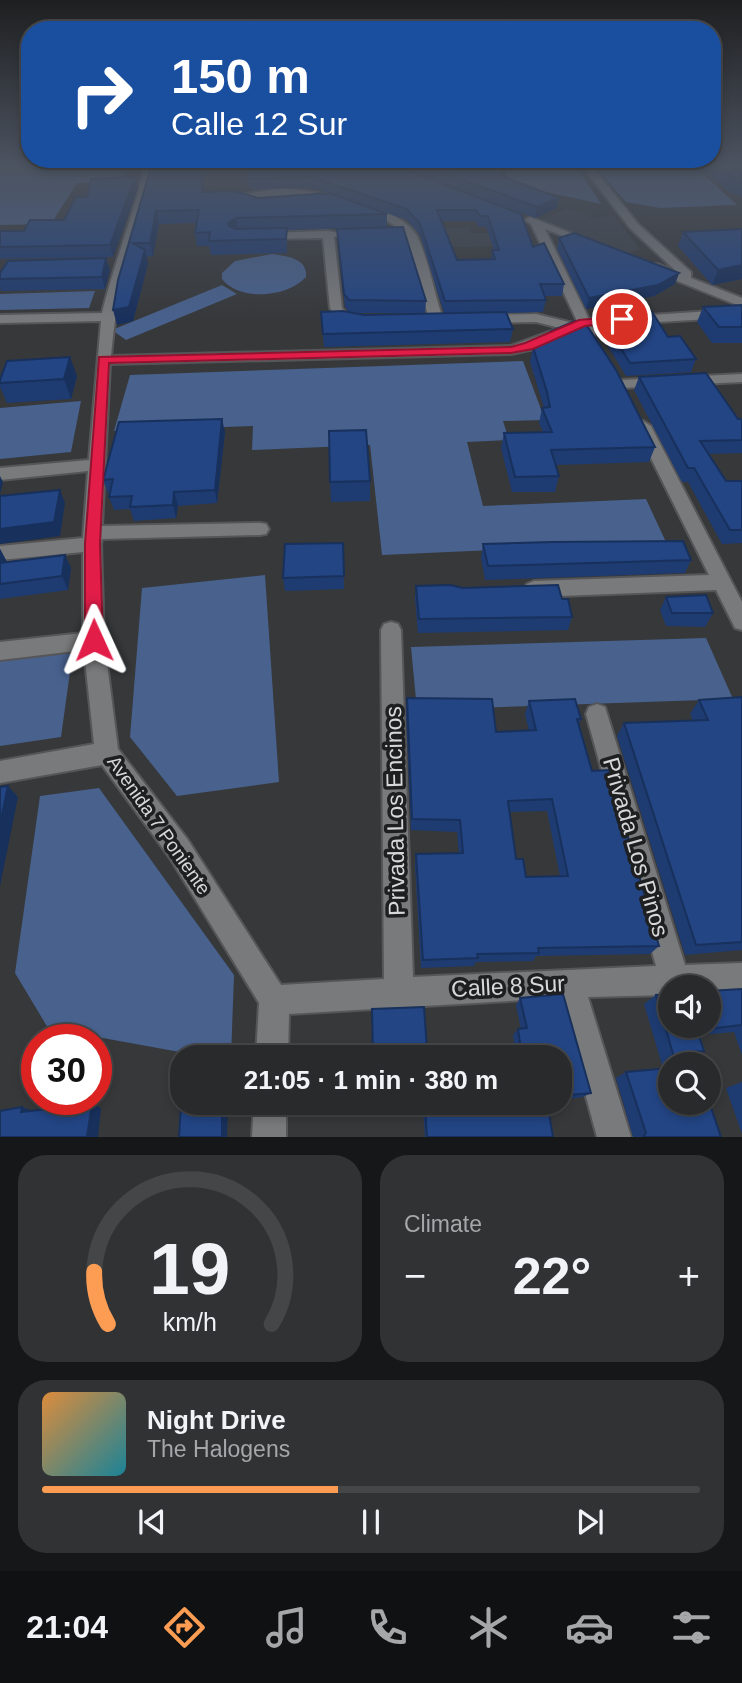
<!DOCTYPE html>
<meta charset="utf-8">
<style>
:root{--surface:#282a2c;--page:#303234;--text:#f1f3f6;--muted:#a5a7a9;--line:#444648;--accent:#fc9d53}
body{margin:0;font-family:Helvetica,sans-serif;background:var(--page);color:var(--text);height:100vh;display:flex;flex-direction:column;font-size:26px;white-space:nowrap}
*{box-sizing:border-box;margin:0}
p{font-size:23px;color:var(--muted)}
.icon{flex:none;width:38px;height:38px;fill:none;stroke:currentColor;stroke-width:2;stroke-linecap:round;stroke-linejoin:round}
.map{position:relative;height:1137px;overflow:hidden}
.drawer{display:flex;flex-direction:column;gap:18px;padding:18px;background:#161718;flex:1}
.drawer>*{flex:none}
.hud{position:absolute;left:21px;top:21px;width:700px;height:147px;border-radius:28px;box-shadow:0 4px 10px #0003,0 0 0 2px var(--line);background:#1a4fa0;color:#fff;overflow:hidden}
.controls{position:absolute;left:658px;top:975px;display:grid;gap:14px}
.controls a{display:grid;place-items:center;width:63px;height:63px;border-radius:50%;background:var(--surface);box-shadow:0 4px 10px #0003,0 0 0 2px var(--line);font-size:35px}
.speed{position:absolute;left:21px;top:1024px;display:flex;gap:14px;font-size:35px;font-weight:700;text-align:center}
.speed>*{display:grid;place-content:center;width:91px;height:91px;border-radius:50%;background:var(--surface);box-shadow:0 4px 10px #0003,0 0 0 2px var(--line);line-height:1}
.speed .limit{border:10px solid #d22;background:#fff;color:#111}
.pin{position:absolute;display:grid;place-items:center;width:60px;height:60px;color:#fff;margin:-30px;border:4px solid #fff;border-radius:50%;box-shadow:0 2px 7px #0007}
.me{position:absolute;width:77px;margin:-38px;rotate:359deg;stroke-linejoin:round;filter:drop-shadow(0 0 5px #0008)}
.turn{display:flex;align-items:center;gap:24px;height:147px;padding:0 35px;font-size:32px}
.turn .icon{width:91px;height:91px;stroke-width:2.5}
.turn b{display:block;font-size:49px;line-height:60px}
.big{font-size:52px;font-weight:700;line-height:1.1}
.drawer .widget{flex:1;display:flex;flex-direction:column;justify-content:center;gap:10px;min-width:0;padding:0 24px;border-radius:28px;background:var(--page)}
.drawer .dial{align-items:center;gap:0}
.dial svg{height:182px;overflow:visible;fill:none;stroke:var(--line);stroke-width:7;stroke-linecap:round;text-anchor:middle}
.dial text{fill:var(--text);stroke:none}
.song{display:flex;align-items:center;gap:21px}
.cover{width:84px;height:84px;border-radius:10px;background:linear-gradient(135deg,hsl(30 70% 55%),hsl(190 70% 35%))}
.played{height:7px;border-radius:4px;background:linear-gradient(90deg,var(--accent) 45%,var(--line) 45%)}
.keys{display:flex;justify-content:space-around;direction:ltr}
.heat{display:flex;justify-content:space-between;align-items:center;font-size:38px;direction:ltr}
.drawer .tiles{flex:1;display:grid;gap:18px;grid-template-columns:1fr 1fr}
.widget:last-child{grid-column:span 2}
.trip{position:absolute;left:170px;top:1045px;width:402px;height:70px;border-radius:28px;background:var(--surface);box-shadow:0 4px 10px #0003,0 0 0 2px var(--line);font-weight:700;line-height:70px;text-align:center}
.dock{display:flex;height:112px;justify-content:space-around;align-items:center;background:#101112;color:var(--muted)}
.dock .icon{width:49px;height:49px}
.dock .active{color:var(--accent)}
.dock b{font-size:32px;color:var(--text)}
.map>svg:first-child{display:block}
.built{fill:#3c4148}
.green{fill:#48618d}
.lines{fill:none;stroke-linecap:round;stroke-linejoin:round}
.minor-casing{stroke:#565658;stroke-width:4}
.minor{fill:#787a7c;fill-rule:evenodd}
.wall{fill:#1e3b72;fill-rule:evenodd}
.shaded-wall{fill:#18305c}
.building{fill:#234584;stroke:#18305c;stroke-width:2;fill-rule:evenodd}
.route{fill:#e11d48;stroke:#92132f;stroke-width:2}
.labels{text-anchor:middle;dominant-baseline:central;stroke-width:7;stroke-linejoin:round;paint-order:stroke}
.street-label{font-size:19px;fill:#d8d8da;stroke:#1e1f20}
.near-street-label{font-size:23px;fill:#d8d8da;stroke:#1e1f20}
</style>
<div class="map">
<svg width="742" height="1137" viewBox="0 0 742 1137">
<rect width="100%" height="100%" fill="#36383a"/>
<path class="built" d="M567,208l26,10 21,-2 26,33 -11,5 -89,-33z
M469,227l2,6h51l5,13 -77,1 -5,-19z"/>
<path class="green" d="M0,163h129l-8,19 -44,1 -26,41 -51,1z
M501,163h73l27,41 -90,-20z
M592,163h99l46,42 -77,3 -34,-6z
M272,254c14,2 36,4 34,23 -18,20 -66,25 -84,2v-6l13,-12z
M222,285l15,9 -111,46 -14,-10z
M95,291l-6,17 -89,2v-16z
M523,361l22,59 -42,1 6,19 -42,2 16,64 163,-7 20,43 -284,13 -12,-110 -118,5 1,-24 -139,5 16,-56z
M81,401l-10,51 -71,7v-51z
M265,575l14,207 -102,14 -47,-59 12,-149z
M706,638l27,61 -316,11 -6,-63z
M73,650l-12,87 -61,9v-86z
M99,788l135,187 -3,82h-24l-159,-29 -33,-55 25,-177z"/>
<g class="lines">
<defs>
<path id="minor" d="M145,163h9c-5,36 -19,66 -28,100 -8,31 -12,62 -15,93l400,-10 49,-18 -24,-6 -51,1 -7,-4 7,-4 51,-1 37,9 4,-2 -46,-97 -6,-4 5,-3 69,27 -10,2 -44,-17 44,90 153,-10v8l-150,9 4,7 -2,3h-10l-4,-7 -46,20 -23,5 -401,10 -8,162 158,-3 6,1 3,5 -3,5 -6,1 -158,4 -1,5 3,96 14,109 70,91 93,145 103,-6 -3,-349 3,-6 7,-2 7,2 3,6 12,347 243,-11 -70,-252 3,-7 8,-3 8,3 80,258 57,-2v30l-33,1v-7h-39v8l-82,2 43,140h-34l-38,-139 -270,16 -1,43h-32l3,-54 -89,-145 -68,-93 -102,18v-22l94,-17 -10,-94 -84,10v-18l83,-9v-81l-83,8v-14l83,-8 5,-67 -88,9v-12l89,-8 12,-139 -101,2v-8l102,-2c12,-51 33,-99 43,-150z
M580,163h9l49,61 53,48v6l51,20v9l-92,-37v-6h8l19,8 -47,-44z
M282,188c32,3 119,17 135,48 12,25 17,57 26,83l-2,3 -5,1 -7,-4 -24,-83c-23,-32 -119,-46 -157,-37l13,4v4l-23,-6 1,-6z
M328,231l16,3 -10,3 8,71 6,7 17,3v6l-26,-3 -9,-13 -7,-70 -60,1 -6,-3 6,-3z
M742,374v8l-121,6 -7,-4 7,-4z
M643,421l8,5 91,176v28l-7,-2 -19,-38 -182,7 -7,-3 -3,-5 3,-5 7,-3 175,-6 -74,-149z
M254,1102h32v35h-34z"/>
</defs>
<use href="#minor" class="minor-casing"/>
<use href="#minor" class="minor"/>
</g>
<path class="wall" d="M249,163h244l11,14 55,21 -2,10 -22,10 -123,-46 109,42 12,33 31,37 -2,12h-18l2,4 -3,12 -37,1 7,16 -3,13 -186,5 -3,-35h28l-4,-5 -8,-78 89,72 -1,12h-75l14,2 80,-2 -24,-78 -13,-15 -56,-19 36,13v13l-100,3v23l-76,2 -2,-9h-12l-2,-13 1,-10 -37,1 -6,32 -7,1 2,7 -15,57 -16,4 34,-158 52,11v14l55,6 71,-5 -16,-5 -63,1 -2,-10zM442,221h33l3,6h8l8,23h-2l-1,9 -34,1z
M695,163h47v34l-12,-5 -23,-17z
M138,188l-25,69 -113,2v-28h24l40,-11 23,-23z
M742,229v50l-30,6 -34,-39 5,-14z
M559,238l120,35 -4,11 -21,12 -68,13 -29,-60z
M106,258l4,12 -5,19 -104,2 -1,-4v-14z
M742,305v38h-30l-15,-21 6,-15z
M600,315l68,22 28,22 -5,13 -65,4 -29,-48z
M533,347l122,100 -6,15 -93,3 3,11 -4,16h-43l-11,-44 3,-15 39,-1 -4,-9 3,-15h2l-14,-46z
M77,376l-6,23 -64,4 -7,-16v-7z
M639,377l99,42h4v34l-33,1 17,27h16v62l-20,1 -34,-62h-6l-48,-92z
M225,432l-8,71 -39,3 -2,12 -42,3 -4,-12 -16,1 -5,-13 1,-4h-2l-5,-13z
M370,481v20l-39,1 -1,-20z
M343,543l1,46 -59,2 -2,-13z
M483,544l208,16 -6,13 -200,7 -4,-22z
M0,549l7,13 58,-7 6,13 -3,22 -68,9z
M416,586l47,2 99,11 10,18 -4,13 -150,3 -3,-34z
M666,597l47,16 -8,14 -39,-1 -6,-16z
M742,697v253l-57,5 -68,-219 7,-13 69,-2 -3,-7 9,-14z
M407,698l89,34 33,-1 -4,-17 4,-13 52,18 -2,5 13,47 67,175 -9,8 -114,2 -3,5 -57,1 -2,4 -53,2 -6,-103 1,-11 43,-1 -2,-21 -46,-2 -5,-119zM547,811l13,65 -34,1 -10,-18 -6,-47z
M742,989v66l-8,-23 -35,3 5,16 -11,5 3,8h-26v38l51,35h-88l-17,-59 10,-6 37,-4 -19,-64 12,-9z
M520,998l71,95 -8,4 -23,3v-43l-133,-7 88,-1 -2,-14 5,-6h3l-5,-24z
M742,1082v52l-16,-46z
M374,1102h173l6,35h-128l-2,-27 -49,2z"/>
<path class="shaded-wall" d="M722,163h20v9l-22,-4z
M201,166l2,12 1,27 -2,-13z
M135,177l3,11 -25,69 -3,-12z
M559,198l-2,10 -22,10 2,-11z
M156,211l3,13 -6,32 -3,-13z
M236,218l2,13 -8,5 -2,-13z
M145,250l3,14 -15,57 -16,4 -4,-15z
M106,258l4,12 -5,19 -3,-12z
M742,265v14l-30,6 6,-15z
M679,273l-4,11 -21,12 -68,13 3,-11z
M70,357l7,19 -6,23 -7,-20z
M222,419l3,13 -8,71 -2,-13z
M0,476l3,6 -3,13z
M60,490l5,13 -5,33 -60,8v-15z
M174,492l4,14 -2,12 -3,-13z
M0,549l7,13 -7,9z
M65,555l6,13 -3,22 -6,-14z
M8,786l10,11 -18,89v-62z
M222,1102h6l-1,35h-5z
M92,1104l9,4 -3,29h-11z
M22,1107l12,4 -13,1z"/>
<path class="building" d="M249,163h140l132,51 12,33 11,-4 20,41h-24l6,16 -101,1 -25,-77 -13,-15 -95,-32 -64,2zM437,210h39l4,6h8l11,34h-7l3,9 -38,1z
M416,163h77l11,14 55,21 -22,9z
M712,163h11l1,6 18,1v12l-7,-3z
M201,166l1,26 33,-1 23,7 72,-5 57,21 -151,4 -8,5 1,3 7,3 51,-1 -1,11 -77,2 1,-9 -15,1 4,-23 -43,1 -6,32h-17l12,7 -16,57 -16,3 5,-30 33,-113z
M135,177l-25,68 -110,2v-16h24l6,-11h34l12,-23h11l4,-18z
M403,227l23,74 -77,-1 -5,-6 -7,-65z
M742,229v36l-24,5 -35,-38z
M574,233l105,40 -21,12 -69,13 -30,-60z
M106,258l-4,19 -102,2v-6l8,-12z
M742,305v22h-23l-16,-20z
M343,311l21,4 142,-3 7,17 -190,5 -2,-22z
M652,312l16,25 12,-1 16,23 -66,4 -30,-48z
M575,321h9l32,49 39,77 -104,3 8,26 -44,1 -11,-44 48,-1 -10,-24 8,-1 -3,-15 -14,-45 18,-16z
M70,357l-6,22 -64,4v-3l7,-19z
M706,373l32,46h4v21l-42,1 26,40h16v49h-12l-36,-62h-6l-49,-91z
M222,419l-7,71 -41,2 -1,13 -43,2 2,-11 -23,1 4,-18 -10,1 16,-58z
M366,430l4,51 -40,1 -1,-51z
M60,490l-6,32 -54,7v-33z
M683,541l8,19 -203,6 -5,-22 69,-2z
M343,543l1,33 -61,2 2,-34z
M65,555l-3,21 -62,8v-21z
M450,585l13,3 95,-3 4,14h6l4,18 -153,2 -3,-33z
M706,595l7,18h-41l-6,-16z
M742,697v245l-46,3 -72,-222 84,-3 -9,-20z
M407,698l85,1 4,33 40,-2 -7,-29 46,-2 6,20h-4l15,52 17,-1 50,176 -121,2 1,5 -62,1 1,4 -55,2 -7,-106 47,-1 -3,-33 -48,-1zM552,799l16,77 -42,1 -3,-18h-7l-8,-58z
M8,786l-8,38v-37z
M742,989v36l-45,5 7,21 -12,1 4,12h-20l-20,-69 14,-1v32h39v-35z
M563,994l28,99 -31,3v-39h-187l-1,-48 52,-2 3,43 94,-1 -3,-20 9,-1 -7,-30z
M670,1068v34h39l12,35h-78l3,-4 -20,-61z
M182,1092v10h40v35h-43z
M374,1102h173l6,35h-126l-2,-30 -51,2z
M92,1104l-5,33h-87v-26l22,-4 -1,5z"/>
<linearGradient id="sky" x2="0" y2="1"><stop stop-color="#1e1f20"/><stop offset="0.51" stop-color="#4c5360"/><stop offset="1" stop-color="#4c5360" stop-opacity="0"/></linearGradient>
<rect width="742" height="322" fill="url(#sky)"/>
<path class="route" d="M622,316l6,3 -2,3 -41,4 -52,23 -22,4 -402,10 -9,181 3,96 -3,5h-12l-3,-5v-96l14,-187 412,-10 14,-4 54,-23z"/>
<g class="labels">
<g class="street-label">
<text transform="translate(159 825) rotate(55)">Avenida 7 Poniente</text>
</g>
<g class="near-street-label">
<text transform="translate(395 811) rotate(-91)">Privada Los Encinos</text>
<text transform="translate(636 847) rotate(74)">Privada Los Pinos</text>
<text transform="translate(508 986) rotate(-3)">Calle 8 Sur</text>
</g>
</g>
</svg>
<div class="controls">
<a><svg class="icon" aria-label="sound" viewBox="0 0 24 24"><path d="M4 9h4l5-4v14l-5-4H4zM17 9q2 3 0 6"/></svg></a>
<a><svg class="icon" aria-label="search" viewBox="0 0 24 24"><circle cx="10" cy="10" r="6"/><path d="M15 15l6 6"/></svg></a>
</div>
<div class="speed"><div class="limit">30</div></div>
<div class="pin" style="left:622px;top:319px;background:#d93025"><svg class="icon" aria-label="arrive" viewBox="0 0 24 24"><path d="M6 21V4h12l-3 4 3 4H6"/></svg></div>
<svg class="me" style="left:94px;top:640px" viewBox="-20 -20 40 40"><path d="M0-17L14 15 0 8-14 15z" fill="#e11d48" stroke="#fff" stroke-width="4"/></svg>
<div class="trip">21:05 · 1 min · 380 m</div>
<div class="hud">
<div class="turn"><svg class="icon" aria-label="right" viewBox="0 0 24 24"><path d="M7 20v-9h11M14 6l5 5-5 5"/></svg><div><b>150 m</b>Calle 12 Sur</div></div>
</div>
</div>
<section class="drawer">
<div class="tiles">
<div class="widget dial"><svg viewBox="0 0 100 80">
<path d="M14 69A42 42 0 1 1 86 69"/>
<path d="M14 69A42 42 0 0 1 8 46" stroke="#fc9d53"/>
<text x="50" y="56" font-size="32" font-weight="700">19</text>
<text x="50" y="72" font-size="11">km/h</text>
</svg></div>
<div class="widget"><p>Climate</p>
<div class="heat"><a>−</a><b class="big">22°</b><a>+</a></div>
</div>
<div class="widget">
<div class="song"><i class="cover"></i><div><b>Night Drive</b><p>The Halogens</p></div></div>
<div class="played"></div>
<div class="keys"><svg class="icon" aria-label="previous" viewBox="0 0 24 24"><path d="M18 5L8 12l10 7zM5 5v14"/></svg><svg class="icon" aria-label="pause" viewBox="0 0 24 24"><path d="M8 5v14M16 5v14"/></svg><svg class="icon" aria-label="next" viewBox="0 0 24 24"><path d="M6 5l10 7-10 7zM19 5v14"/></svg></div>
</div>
</div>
</section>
<nav class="dock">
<b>21:04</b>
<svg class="icon active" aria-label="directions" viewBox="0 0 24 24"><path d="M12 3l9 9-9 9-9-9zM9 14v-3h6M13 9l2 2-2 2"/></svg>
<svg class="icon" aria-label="music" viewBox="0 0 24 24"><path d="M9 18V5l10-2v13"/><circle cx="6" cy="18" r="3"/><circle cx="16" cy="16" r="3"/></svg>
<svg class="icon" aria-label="phone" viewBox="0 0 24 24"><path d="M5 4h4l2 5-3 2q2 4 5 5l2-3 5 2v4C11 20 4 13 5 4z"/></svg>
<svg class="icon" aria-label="climate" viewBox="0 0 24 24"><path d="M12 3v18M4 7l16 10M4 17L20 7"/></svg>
<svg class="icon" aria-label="car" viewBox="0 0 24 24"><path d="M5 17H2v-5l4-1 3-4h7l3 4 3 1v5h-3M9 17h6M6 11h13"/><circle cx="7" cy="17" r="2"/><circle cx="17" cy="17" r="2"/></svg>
<svg class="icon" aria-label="filters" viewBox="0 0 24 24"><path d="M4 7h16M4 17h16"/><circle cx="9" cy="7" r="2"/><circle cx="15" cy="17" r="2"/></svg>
</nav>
